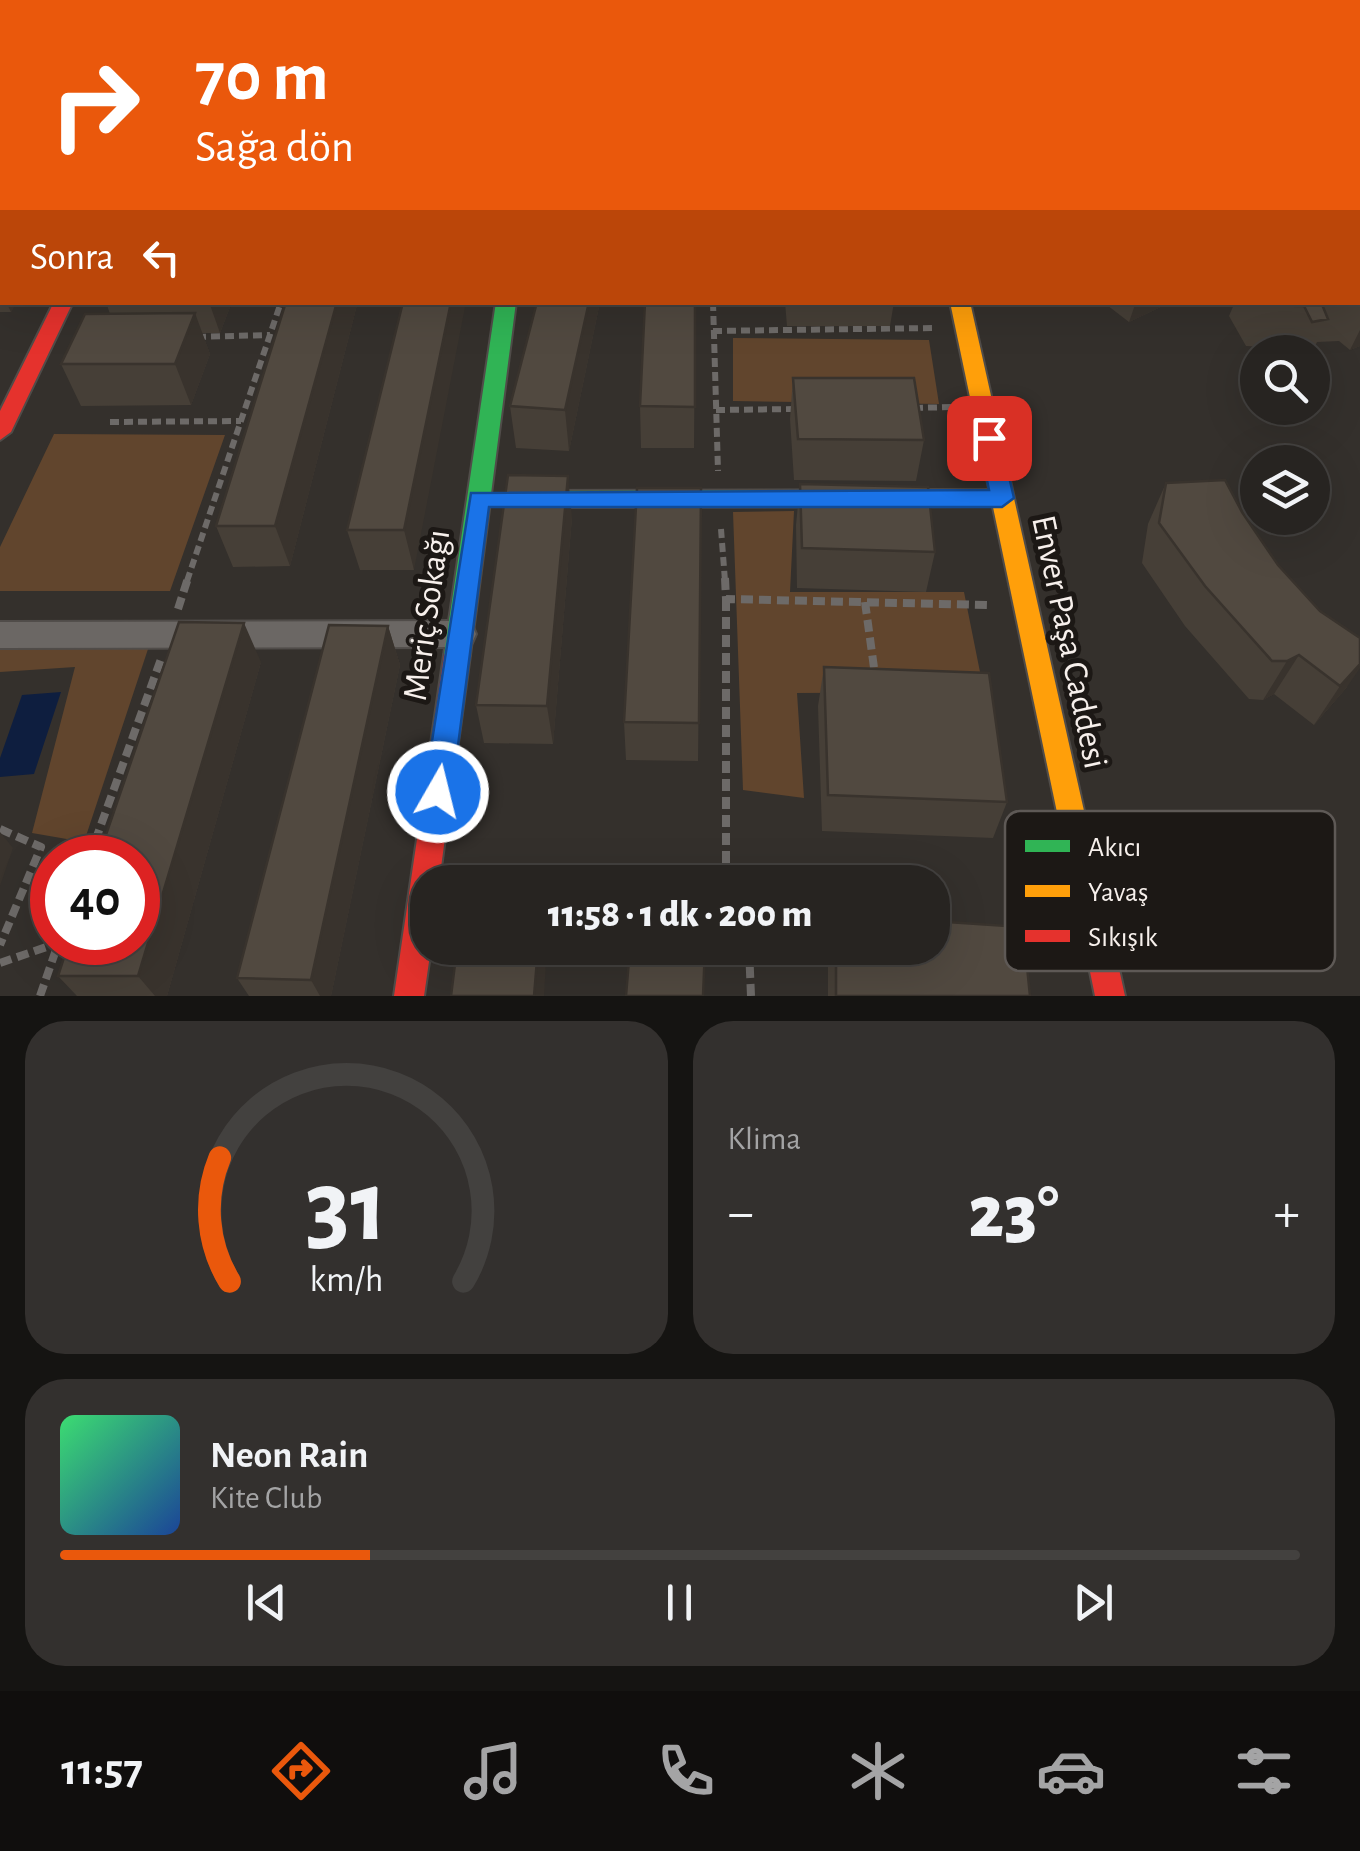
<!DOCTYPE html>
<html lang="tr">
<meta charset="utf-8">
<style>
:root{--surface:#272421;--page:#33302e;--text:#f1f3f6;--muted:#a4a4a5;--line:#43413f;--accent:#ea580c}
body{margin:0;font-family:"Alegreya Sans",sans-serif;background:var(--page);color:var(--text);height:100vh;display:flex;flex-direction:column;font-size:38px;white-space:nowrap}
*{box-sizing:border-box;margin:0}
p{font-size:32px;color:var(--muted)}
.icon{flex:none;width:55px;height:55px;fill:none;stroke:currentColor;stroke-width:2;stroke-linecap:round;stroke-linejoin:round}
.map{position:relative;height:996px;overflow:hidden}
.panel{display:flex;flex-direction:column;gap:25px;padding:25px;background:#151412;flex:1}
.panel>*{flex:none}
.guide{position:absolute;left:0px;top:0px;width:1360px;height:305px;box-shadow:0 10px 40px #0002,0 0 0 2px var(--line);background:#ea580c;color:#fff;overflow:hidden}
.tools{position:absolute;left:1240px;top:335px;display:grid;gap:20px}
.tools a{display:grid;place-items:center;width:90px;height:90px;border-radius:50%;background:var(--surface);box-shadow:0 10px 40px #0002,0 0 0 2px var(--line);font-size:50px}
.speed{position:absolute;left:30px;top:835px;display:flex;gap:20px;font-size:50px;font-weight:700;text-align:center}
.speed>*{display:grid;place-content:center;width:130px;height:130px;border-radius:50%;background:var(--surface);box-shadow:0 10px 40px #0002,0 0 0 2px var(--line);line-height:1}
.speed .limit{border:15px solid #d22;background:#fff;color:#111}
.pin{position:absolute;display:grid;place-items:center;width:85px;height:85px;color:#fff;margin:-42px;border-radius:20px;box-shadow:0 5px 15px #0006}
.me{position:absolute;width:110px;margin:-55px;rotate:8deg;stroke-linejoin:round;filter:drop-shadow(0 0 8px #0008)}
.turn{display:flex;align-items:center;gap:35px;height:210px;padding:0 30px;font-size:45px}
.turn .icon{width:130px;height:130px;stroke-width:2.5}
.turn b{display:block;font-size:70px;line-height:85px}
.then{display:flex;align-items:center;height:95px;padding:0 30px;background:#0003;gap:20px;font-size:38px}
.big{font-size:75px;font-weight:800;line-height:1.1}
.panel .card{flex:1;display:flex;flex-direction:column;justify-content:center;gap:15px;min-width:0;padding:0 35px;border-radius:40px;background:var(--page)}
.panel .dial{align-items:center;gap:0}
.dial svg{height:260px;overflow:visible;fill:none;stroke:var(--line);stroke-width:7;stroke-linecap:round;text-anchor:middle}
.dial text{fill:var(--text);stroke:none}
.song{display:flex;align-items:center;gap:30px}
.cover{width:120px;height:120px;border-radius:15px;background:linear-gradient(135deg,hsl(140 70% 55%),hsl(220 70% 35%))}
.played{height:10px;border-radius:5px;background:linear-gradient(90deg,var(--accent) 25%,var(--line) 25%)}
.keys{display:flex;justify-content:space-around;direction:ltr}
.heat{display:flex;justify-content:space-between;align-items:center;font-size:55px;direction:ltr}
.panel .tiles{flex:1;display:grid;gap:25px;grid-template-columns:1fr 1fr}
.card:last-child{grid-column:span 2}
.trip{position:absolute;left:410px;top:865px;width:540px;height:100px;border-radius:40px;background:var(--surface);box-shadow:0 10px 40px #0002,0 0 0 2px var(--line);font-weight:800;line-height:100px;text-align:center}
.tab-bar{display:flex;height:160px;justify-content:space-around;align-items:center;background:#100e0d;color:var(--muted)}
.tab-bar .icon{width:70px;height:70px}
.tab-bar .selected{color:var(--accent)}
.tab-bar b{font-size:45px;color:var(--text)}
.map>svg:first-child{display:block}
.green{fill:#61452d}
.water{fill:#0e1e3f}
.lines{fill:none;stroke-linecap:round;stroke-linejoin:round}
.street-casing{stroke:#504c49;stroke-width:4}
.fast-casing{stroke:#504c49;stroke-width:4}
.slow-casing{stroke:#504c49;stroke-width:4}
.jam-casing{stroke:#504c49;stroke-width:4}
.path-far1{stroke:#6d6a68;stroke-width:6;stroke-dasharray:9 5;stroke-linecap:butt}
.path{stroke:#6d6a68;stroke-width:8;stroke-dasharray:12 6;stroke-linecap:butt}
.street{fill:#6b6764;fill-rule:evenodd}
.fast{fill:#30b455;fill-rule:evenodd}
.slow{fill:#ff9f0a;fill-rule:evenodd}
.jam{fill:#e5322d;fill-rule:evenodd}
.wall{fill:#463f37}
.shaded-wall{fill:#39332d}
.building{fill:#514940;stroke:#39332d;stroke-width:2.5}
.route{fill:#1a73e8;stroke:#114b97;stroke-width:2.5}
.labels{text-anchor:middle;dominant-baseline:central;stroke-width:10;stroke-linejoin:round;paint-order:stroke}
.street-label{font-size:35px;fill:#f7f0ec;stroke:#1c1815}
.key{fill:#1c1815;stroke:#5e5956;stroke-width:2.5}
.key-label{font-size:28px;fill:#f7f0ec}
</style>
<div class="map">
<svg width="1360" height="996" viewBox="0 0 1360 996">
<rect width="100%" height="100%" fill="#34302c"/>
<path class="green" d="M733,338l196,2 10,64 -206,-3z
M54,434l171,1 -55,156h-170v-44z
M794,511l-4,81h174l20,100 -187,1 7,105 -61,-8 -10,-278z
M0,643h150l-66,199 -52,-9 43,-166 -75,5z"/>
<path class="water" d="M61,692l-27,82 -34,3v-19l22,-63z"/>
<g class="lines">
<defs>
<path id="street" d="M885,0h20v2h-19z
M1358,73h2v12h-2z
M460,621l12,4 4,9 -4,9 -12,4 -460,1v-26z"/>
<path id="fast" d="M496,302h20l-46,353 -4,7 -9,3 -9,-3 -4,-7z
M1002,490l11,8 -11,8 -488,1 -11,-8 11,-8z"/>
<path id="slow" d="M950,302h20l125,558 -4,9 -10,4 -10,-4 -4,-9z"/>
<path id="jam" d="M54,302h19l-62,130 -11,8v-29z
M457,645l9,3 4,7 -31,227h-11v66h3l-7,48h-30l50,-341 4,-7z
M1081,847l10,4 4,9 30,136h-30l-28,-136 4,-9z"/>
</defs>
<use href="#street" class="street-casing"/>
<use href="#fast" class="fast-casing"/>
<use href="#slow" class="slow-casing"/>
<use href="#jam" class="jam-casing"/>
<path class="path-far1" d="M713,302l5,169
M713,331l221,-3
M197,337l73,-2
M914,408l37,-1
M716,410l80,-1
M110,422l131,-1
M721,529l4,52
M187,581l94,-279"/>
<path class="path" d="M725,578l1,21 262,6
M726,599v283
M865,602l10,73
M178,609l10,-31
M0,829l41,18 -41,98
M89,858l72,-199
M749,948l2,48
M0,963l58,-20
M40,996l18,-52"/>
<use href="#street" class="street"/>
<use href="#fast" class="fast"/>
<use href="#slow" class="slow"/>
<use href="#jam" class="jam"/>
</g>
<path class="wall" d="M973,0h172l-1,2h-170z
M1204,0h156v45h-2v-43h-152z
M1358,79h2v75h-2z
M2,169v133h14l-5,10h-11v-141z
M1360,252v94l-10,4 -11,-9 -22,1 -5,10h-25l-2,-4 -39,-2 -17,-30 6,-14h123v-49z
M106,302h126l-12,31h-18l8,21 -19,51 -110,1 -20,-42 49,-50z
M403,302l11,268h-54l-13,-40z
M537,302h63l-31,149 -53,-3 -6,-42z
M695,302l-1,146h-53l-1,-42z
M785,302h109l-4,24h-103z
M1103,302h64v2l-38,18z
M357,305l-67,261 -57,1 -17,-41z
M793,378l131,62 -8,41 -122,-1 -4,-61z
M1166,483l76,29 105,175 -33,38 -40,-31 -11,6 -14,-1 -64,-73 -43,-63 6,-39z
M800,484l135,68 -9,40 -129,-4 -1,-63z
M701,488l-3,273 -72,-1 -2,-38z
M572,517l-19,227 -69,-1 -8,-38z
M388,626l12,39 -69,331h-82l-12,-18z
M261,662l-94,334h-90l-19,-20z
M824,667l183,135 -14,36 -171,-7 -4,-125z
M828,948h104l98,48h-202z"/>
<path class="shaded-wall" d="M44,0h54l1,2h-54z
M427,0h19l-1,2h-19z
M0,102h2v32l-2,1z
M2,248v47l-2,-5v-37z
M6,302h10l-5,10z
M209,302h23l-12,31z
M337,302h20v3l-67,261 -15,-40z
M451,302h15l-52,268 -10,-40z
M589,302h11l-31,149 -4,-41z
M1136,302h31v2l-38,18z
M195,313l15,41 -19,51 -16,-41z
M1360,330v16l-10,4z
M568,476l4,41 -19,227 -6,-38z
M244,623l17,39 -94,334h-12l-17,-20z
M388,626l12,39 -69,331h-11l-9,-16z
M1299,655l-25,39 -11,6 24,-39z
M1360,664v4l-13,19 -33,38 26,-39z
M0,832l13,16 -13,38z
M538,948h6l2,14 -2,34h-10z"/>
<path class="building" d="M383,0h44l-1,2h-44z
M471,0h42v2h-43z
M566,0h45l-1,2h-44z
M651,0h44v2h-45z
M998,0h79l1,2h-79z
M1338,0h22v7l-2,1v-6h-18z
M2,56v46h-2v-45z
M1358,79h2v35h-2z
M1,169h1v79l-2,5z
M1360,252v48h-2v-47z
M286,302h51l-62,224h-59z
M403,302h48l-47,228h-57z
M537,302h52l-24,108 -55,-4z
M645,302h50v105l-55,-1z
M1263,302h58l7,17 -16,3 -8,-16 -40,-1z
M195,313l-20,51h-114l24,-50z
M793,378h121l10,62 -126,-1z
M508,475l60,1 -21,230 -71,-1z
M1225,480l17,32 36,53 42,46 40,27v26l-20,22 -41,-31 -12,6h-15l-67,-75 -46,-63 7,-40z
M800,484l128,3 7,65 -133,-4z
M637,488h64l-2,235 -75,-1z
M179,622l65,1 -106,353h-80l11,-34h69v-84h-40z
M329,625l59,1 -77,354 -74,-2z
M824,667l165,6 18,129 -179,-7z
M932,921l91,6 7,69h-194v-48h96z
M457,948h81l-4,48h-83z
M630,948h75l-2,48h-77z"/>
<path class="route" d="M989,430l11,8 14,60 -12,9h-513l-37,285 -5,8 -9,4 -10,-4 -4,-8 47,-299 518,-3 -11,-52z"/>
<g class="labels">
<g class="street-label">
<text transform="translate(427 615) rotate(-82)">Meriç Sokağı</text>
<text transform="translate(1069 642) rotate(78)">Enver Paşa Caddesi</text>
</g>
</g>
<rect x="1005" y="811" width="330" height="160" rx="15" class="key"/>
<rect x="1025" y="840" width="45" height="12" fill="#30b455"/>
<rect x="1025" y="885" width="45" height="12" fill="#ff9f0a"/>
<rect x="1025" y="930" width="45" height="12" fill="#e5322d"/>
<g class="key-label">
<text x="1088" y="856">Akıcı</text>
<text x="1088" y="901">Yavaş</text>
<text x="1088" y="946">Sıkışık</text>
</g>
</svg>
<div class="tools">
<a><svg class="icon" aria-label="search" viewBox="0 0 24 24"><circle cx="10" cy="10" r="6"/><path d="M15 15l6 6"/></svg></a>
<a><svg class="icon" aria-label="layers" viewBox="0 0 24 24"><path d="M12 4l9 5-9 5-9-5zM3 14l9 5 9-5"/></svg></a>
</div>
<div class="speed"><div class="limit">40</div></div>
<div class="pin" style="left:989px;top:438px;background:#d93025"><svg class="icon" aria-label="arrive" viewBox="0 0 24 24"><path d="M6 21V4h12l-3 4 3 4H6"/></svg></div>
<svg class="me" style="left:438px;top:792px" viewBox="-20 -20 40 40"><circle r="17" fill="#1a73e8" stroke="#fff" stroke-width="3"/><path d="M0-11L8 9 0 5-8 9z" fill="#fff"/></svg>
<div class="trip">11:58 · 1 dk · 200 m</div>
<div class="guide">
<div class="turn"><svg class="icon" aria-label="right" viewBox="0 0 24 24"><path d="M7 20v-9h11M14 6l5 5-5 5"/></svg><div><b>70 m</b>Sağa dön</div></div>
<div class="then">Sonra<svg class="icon" aria-label="left" viewBox="0 0 24 24"><path d="M17 20v-9H6M10 6l-5 5 5 5"/></svg></div>
</div>
</div>
<section class="panel">
<div class="tiles">
<div class="card dial"><svg viewBox="0 0 100 80">
<path d="M14 69A42 42 0 1 1 86 69"/>
<path d="M14 69A42 42 0 0 1 11 31" stroke="#ea580c"/>
<text x="50" y="56" font-size="32" font-weight="700">31</text>
<text x="50" y="72" font-size="11">km/h</text>
</svg></div>
<div class="card"><p>Klima</p>
<div class="heat"><a>−</a><b class="big">23°</b><a>+</a></div>
</div>
<div class="card">
<div class="song"><i class="cover"></i><div><b>Neon Rain</b><p>Kite Club</p></div></div>
<div class="played"></div>
<div class="keys"><svg class="icon" aria-label="previous" viewBox="0 0 24 24"><path d="M18 5L8 12l10 7zM5 5v14"/></svg><svg class="icon" aria-label="pause" viewBox="0 0 24 24"><path d="M8 5v14M16 5v14"/></svg><svg class="icon" aria-label="next" viewBox="0 0 24 24"><path d="M6 5l10 7-10 7zM19 5v14"/></svg></div>
</div>
</div>
</section>
<nav class="tab-bar">
<b>11:57</b>
<svg class="icon selected" aria-label="directions" viewBox="0 0 24 24"><path d="M12 3l9 9-9 9-9-9zM9 14v-3h6M13 9l2 2-2 2"/></svg>
<svg class="icon" aria-label="music" viewBox="0 0 24 24"><path d="M9 18V5l10-2v13"/><circle cx="6" cy="18" r="3"/><circle cx="16" cy="16" r="3"/></svg>
<svg class="icon" aria-label="phone" viewBox="0 0 24 24"><path d="M5 4h4l2 5-3 2q2 4 5 5l2-3 5 2v4C11 20 4 13 5 4z"/></svg>
<svg class="icon" aria-label="climate" viewBox="0 0 24 24"><path d="M12 3v18M4 7l16 10M4 17L20 7"/></svg>
<svg class="icon" aria-label="car" viewBox="0 0 24 24"><path d="M5 17H2v-5l4-1 3-4h7l3 4 3 1v5h-3M9 17h6M6 11h13"/><circle cx="7" cy="17" r="2"/><circle cx="17" cy="17" r="2"/></svg>
<svg class="icon" aria-label="filters" viewBox="0 0 24 24"><path d="M4 7h16M4 17h16"/><circle cx="9" cy="7" r="2"/><circle cx="15" cy="17" r="2"/></svg>
</nav>
